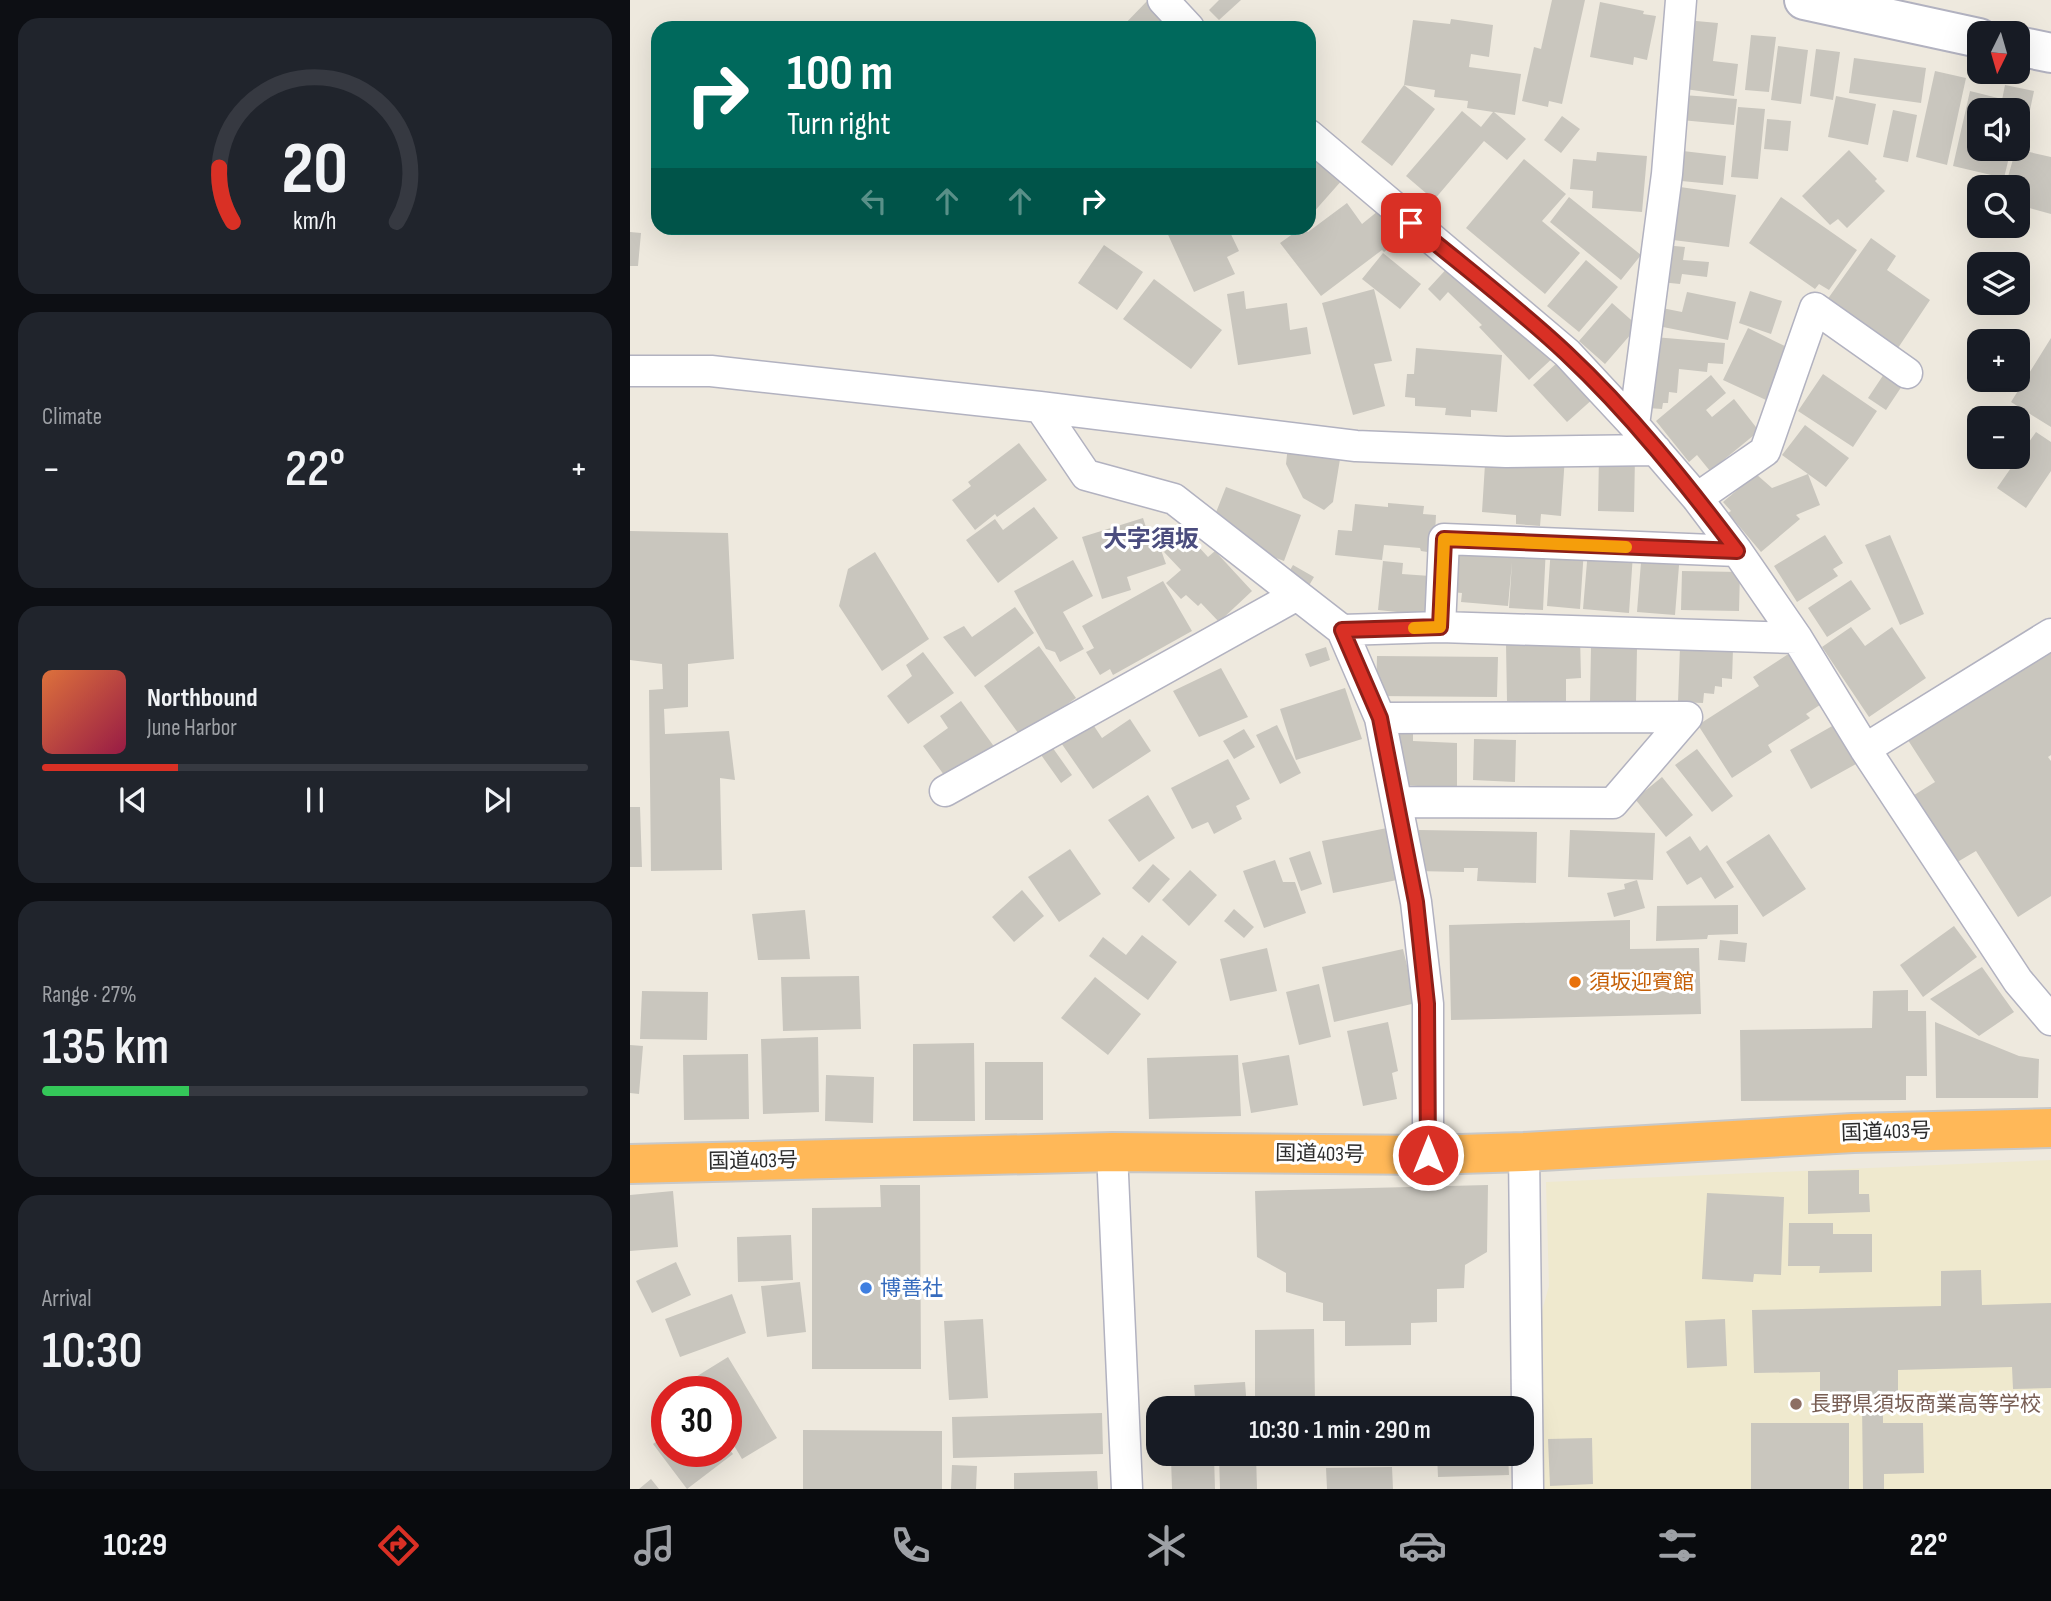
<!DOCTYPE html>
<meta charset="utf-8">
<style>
:root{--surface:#171b24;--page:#20242c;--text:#f1f3f6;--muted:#9ea1a6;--line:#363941;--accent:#d93025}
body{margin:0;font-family:"Sofia Sans Condensed","Noto Sans JP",sans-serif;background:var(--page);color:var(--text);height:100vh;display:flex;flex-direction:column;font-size:26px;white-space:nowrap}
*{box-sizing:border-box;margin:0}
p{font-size:23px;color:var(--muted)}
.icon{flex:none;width:38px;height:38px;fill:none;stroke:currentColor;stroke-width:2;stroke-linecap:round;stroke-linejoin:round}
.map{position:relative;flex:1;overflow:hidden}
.details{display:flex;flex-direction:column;gap:18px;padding:18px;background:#0d0f14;width:630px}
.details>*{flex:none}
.top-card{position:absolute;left:21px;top:21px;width:665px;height:214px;border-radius:21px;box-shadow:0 7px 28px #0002;background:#00695c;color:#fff;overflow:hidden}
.needle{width:46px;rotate:185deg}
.fabs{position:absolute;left:1337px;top:21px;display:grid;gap:14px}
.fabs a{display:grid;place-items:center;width:63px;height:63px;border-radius:14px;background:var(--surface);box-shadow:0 7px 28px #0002;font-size:35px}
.speed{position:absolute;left:21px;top:1376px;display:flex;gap:14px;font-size:35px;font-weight:700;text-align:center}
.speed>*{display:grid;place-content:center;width:91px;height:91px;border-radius:50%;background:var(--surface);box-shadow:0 7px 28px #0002;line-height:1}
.speed .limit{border:10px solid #d22;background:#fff;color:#111}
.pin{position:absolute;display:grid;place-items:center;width:60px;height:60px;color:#fff;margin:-30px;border-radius:14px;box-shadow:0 4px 10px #0006}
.me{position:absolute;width:77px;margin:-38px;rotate:0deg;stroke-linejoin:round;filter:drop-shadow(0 0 5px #0008)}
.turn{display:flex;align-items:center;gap:24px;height:147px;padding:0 21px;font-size:32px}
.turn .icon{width:91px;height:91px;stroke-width:2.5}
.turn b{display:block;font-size:49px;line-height:60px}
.lanes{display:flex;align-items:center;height:66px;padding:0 21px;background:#0003;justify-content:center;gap:35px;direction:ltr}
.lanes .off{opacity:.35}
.big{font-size:52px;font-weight:600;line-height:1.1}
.details .tile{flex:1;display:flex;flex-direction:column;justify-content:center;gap:10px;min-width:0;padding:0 24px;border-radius:21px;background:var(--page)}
.details .dial{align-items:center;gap:0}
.dial svg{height:182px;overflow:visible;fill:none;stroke:var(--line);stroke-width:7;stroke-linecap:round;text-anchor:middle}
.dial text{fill:var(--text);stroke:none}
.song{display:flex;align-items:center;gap:21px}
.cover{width:84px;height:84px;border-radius:10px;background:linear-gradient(135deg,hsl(20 70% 55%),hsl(340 70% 35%))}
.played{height:7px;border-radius:4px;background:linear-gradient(90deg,var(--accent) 25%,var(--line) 25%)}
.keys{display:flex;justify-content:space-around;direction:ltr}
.heat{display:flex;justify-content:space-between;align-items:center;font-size:38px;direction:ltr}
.charge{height:10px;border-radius:5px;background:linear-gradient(90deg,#34c759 27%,var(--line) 0)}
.trip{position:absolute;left:516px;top:1396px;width:388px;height:70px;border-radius:21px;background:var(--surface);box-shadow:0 7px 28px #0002;font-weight:600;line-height:70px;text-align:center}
.dock{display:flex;height:112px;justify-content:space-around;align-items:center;background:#090b0e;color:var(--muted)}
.dock .icon{width:49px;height:49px}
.dock .selected{color:var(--accent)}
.dock b{font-size:32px;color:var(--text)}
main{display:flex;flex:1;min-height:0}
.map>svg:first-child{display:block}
.education{fill:#efe9ce}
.building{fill:#c9c6be}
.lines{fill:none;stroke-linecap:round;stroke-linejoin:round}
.street-casing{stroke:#b2b2c0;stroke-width:33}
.secondary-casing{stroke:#b2b2c0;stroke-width:42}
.highway-casing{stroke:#c8c8c8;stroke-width:42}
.street{stroke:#fff;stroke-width:30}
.secondary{stroke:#fff;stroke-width:38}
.highway{stroke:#ffb858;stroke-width:38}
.route-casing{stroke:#8d1f18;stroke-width:18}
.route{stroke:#d93025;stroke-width:12}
.slow{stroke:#f59e0b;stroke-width:12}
.food-dot{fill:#e8710a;stroke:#fff;stroke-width:2.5}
.shop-dot{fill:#3f7fe0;stroke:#fff;stroke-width:2.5}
.education-dot{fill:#8d6e63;stroke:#fff;stroke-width:2.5}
.labels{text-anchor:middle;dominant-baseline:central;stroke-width:6;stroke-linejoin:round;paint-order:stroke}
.food-label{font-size:21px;fill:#c56008;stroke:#fff;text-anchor:start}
.street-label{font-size:21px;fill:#2c2c2c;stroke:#fff}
.shop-label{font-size:21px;fill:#366cbe;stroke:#fff;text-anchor:start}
.education-label{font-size:21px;fill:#785e54;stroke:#fff;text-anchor:start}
.quarter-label{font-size:24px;font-weight:bold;fill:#4b4d7e;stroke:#fff}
</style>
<main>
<section class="details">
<div class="tile dial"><svg viewBox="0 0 100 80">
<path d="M14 69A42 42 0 1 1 86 69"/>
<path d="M14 69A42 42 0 0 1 8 45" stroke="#d93025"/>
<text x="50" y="56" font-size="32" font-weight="700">20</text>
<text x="50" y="72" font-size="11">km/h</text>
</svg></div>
<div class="tile"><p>Climate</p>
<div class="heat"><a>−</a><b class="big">22°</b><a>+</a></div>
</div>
<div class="tile">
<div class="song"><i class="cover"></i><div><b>Northbound</b><p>June Harbor</p></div></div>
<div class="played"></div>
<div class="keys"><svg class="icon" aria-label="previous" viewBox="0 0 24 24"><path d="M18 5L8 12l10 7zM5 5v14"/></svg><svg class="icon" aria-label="pause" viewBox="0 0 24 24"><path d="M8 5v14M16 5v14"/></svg><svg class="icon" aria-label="next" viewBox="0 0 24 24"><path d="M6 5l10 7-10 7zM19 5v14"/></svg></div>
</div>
<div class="tile"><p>Range · 27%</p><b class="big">135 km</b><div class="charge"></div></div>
<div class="tile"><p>Arrival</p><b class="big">10:30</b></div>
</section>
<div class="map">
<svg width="1421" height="1489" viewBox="0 0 1421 1489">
<rect width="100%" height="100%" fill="#eee9de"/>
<path class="education" d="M1421,1160v329h-508l-3,-171 9,-32 -3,-104z"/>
<path class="building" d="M518,0h17l29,28h-73z
M589,0h22l-22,20 -10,-10z
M922,0h33l-23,104 -13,-3 -1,6 -26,-6 12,-54 7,2z
M970,2l44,9 -1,3 13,2 -9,44 -13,-3 -1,8 -43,-8z
M821,19l42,6 -4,32 -18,-3 -2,13 52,7 -6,41 -21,-3 32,27 -19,21 -23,-19 -50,59 -28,-24 56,-65 19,16 12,-15 -26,-4 1,-7 -34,-4 1,-7 -31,-5 9,-65 37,4z
M1055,20l33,3 -5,38 25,3 -4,32 -56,-8z
M1121,35l25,2 -7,55 -24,-2z
M1148,46l30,4 -7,54 -30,-4z
M1186,49l24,3 -7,48 -23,-4z
M1224,58l72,10 -5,35 -72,-10z
M1305,71l31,7 -19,87 -31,-8z
M774,85l31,24 -43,57 -31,-24z
M1375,85l29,6 -11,52 -5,-1v-32h-18z
M1340,91l28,7 -3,12h-16v39h32l-7,29 -51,-12z
M1053,95l54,4 -3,26 -53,-5z
M1206,96l40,8 -8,41 -40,-8z
M1108,107l27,2 -7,70 -27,-2z
M1263,110l24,5 -9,47 -25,-5z
M932,116l18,13 -19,24 -17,-13z
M1137,119l24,2 -3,30 -24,-2z
M1386,149l35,8v57l-33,-9v-18h-13z
M1044,150l52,6 -3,29 -52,-5z
M1219,150l28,29 -2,2 10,10 -38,37 -9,-9 -8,6 -28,-29z
M967,152l50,4 -5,56 -50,-4 1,-17 -23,-2 3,-30 23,2z
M689,158l24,21 -31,35 -3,-3v-46l2,2z
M894,159l42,35 -24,27 38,32 -35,41 -79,-66z
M1050,187l56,8 -7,52 -56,-7z
M939,197l72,58 -20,25 -71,-58z
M1151,197l76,53 -28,40 -10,-6 -4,5 -66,-46z
M717,203l15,21 21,-17 22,29 -21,16 -2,-2 -61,46 -41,-53 21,-15 7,4z
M535,228h63l11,23 -12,6 8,17 -41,18z
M0,232l11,1 -3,33h-8z
M1241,238l25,18 -9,14 43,30 -32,48 -71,-48z
M474,245l39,27 -26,38 -39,-27z
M1034,245l21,2 -2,13 26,2 -2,15 -25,-3 -2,10 -20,-2z
M753,253l38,31 -21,25 -38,-30z
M956,260l32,27 -39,45 -32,-26z
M821,264l105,91 -27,25 -50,-53 3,-2 -34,-33 -8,9 -12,-12z
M524,279l68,51 -31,39 -68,-50z
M744,289l18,72 -18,3 11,42 -32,9 -31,-112z
M614,291l2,18 41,-6 3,27 17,-3 4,27 -73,11 -11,-71z
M1120,291l32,10 -11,33 -32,-11z
M1057,292l49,10 -8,38 -70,-14 4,-18 20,4z
M982,303l26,23 -33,38 -26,-23z
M1118,328l43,21 -25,51 -43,-20z
M1024,337l71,6 -2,21 -15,-1 -1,9 -28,-3 -2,24 -8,-1 -1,11h-5l-1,6 -14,-1z
M1421,338v89l-40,-25z
M786,348l86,7 -5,57 -26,-2v7l-26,-2 1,-7 -31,-2v-8l-10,-1 2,-23h7z
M930,360l34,38 -27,24 -34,-37z
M1256,371l18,12 -18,27 -18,-12z
M1193,374l54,37 -24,36 -55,-36z
M1081,375l15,18 -20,17 6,7 22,-18 25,32 -49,40 -13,-16 -8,7 -33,-41z
M1175,425l44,33 -23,29 -18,-13 12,31 -24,10 4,4 -39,33 -33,-39 3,-2 -8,-9 33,-28 16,14 36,-14 -26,-19z
M1406,432l15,10v29l-25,37 -29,-20z
M389,443l28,37 -50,37 -2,-3 -20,16 -23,-30 19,-14 -3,-4z
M658,445l53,8 -8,49 -9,8 -21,-12 -17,-34z
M892,453l43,3 -4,60 -20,-2 -1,12 -24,-2v-9l-34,-3 3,-48 36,3z
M969,455l36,1 -1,56 -36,-1z
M596,487l75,28 -17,46 -55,-21 -16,-20z
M758,503l36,3 -1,8 13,1 -2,38 -13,-2 -1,-3 -36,-3 -2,15 -47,-5 3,-25 14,1 3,-27 33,3z
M404,507l24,31 -60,45 -32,-43 29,-21 8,11z
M513,518l11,34 7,-2 5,14 -39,13 4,13 -29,9 -20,-62z
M0,531l98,2 6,126 -46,5v43l-24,2 1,25 64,-3 6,49 -15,-2 2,92 -71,1 -2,-181 14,-1 -1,-25 -32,-4z
M555,532l23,25 7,-6 37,40 -33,31 -18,-19 -3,3 -12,-11 -5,4 -15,-16 15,-13 -17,-18z
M1195,535l18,28 -10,6 5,7 -41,26 -23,-36z
M1260,535l34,79 -24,11 -35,-80z
M824,545l92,1 -3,64 -34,-2 3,-46 -4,44 -47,-4 1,-9 -11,-1z
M921,547l33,2 -4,60 -33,-3z
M958,550l45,4 -4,59 -46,-4z
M1012,550l38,3 -5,62 -38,-3z
M245,552l54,87 -47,32 -43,-65 9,-37z
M443,560l20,36 -30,16 21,37 -24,13 -5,-10 -9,-3 -32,-58z
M753,561l20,2 -1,11 28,2 -4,39 -48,-5z
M663,565l21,12 -7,12 -21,-12z
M1052,571l58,1 -1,39 -58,-1z
M1221,580l20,29 -44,28 -19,-29z
M533,581l29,50 -79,44 -3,-6 -10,6 -14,-23 8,-4 -12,-22z
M385,607l19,26 -59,44 -32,-40 21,-11 8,11z
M1221,627l14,19 27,-19 34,51 -57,39 -47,-70z
M950,636l1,42 -15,1v22h-59l-1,-57 40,1z
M1421,644v111l-3,2 3,4v135l-33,21 -42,-66 -22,13 -43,-67 24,-15 -29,-45z
M409,646l37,52 -55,39 -37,-51z
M696,647l4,13 -20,7 -5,-13z
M961,647l46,1 -1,54h-46z
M1050,647l53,2 -1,30 -10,-1v9l-7,-1 -1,8 -10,-1 -1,10 -25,-1z
M1163,651l33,50 -20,13 4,4 -42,27 4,7 -40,26 -34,-53 61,-39 -6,-9z
M293,652l31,41 -46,31 -21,-28 25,-20 -6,-11z
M747,656l121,1 -1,40 -121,-1z
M591,668l27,49 -49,20 -26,-46z
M715,688l17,51 -66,21 -16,-51z
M331,701l37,51 -46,34 -29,-40 25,-18 -8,-12z
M458,717l14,21 28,-19 21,32 -58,38 -36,-52z
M647,725l24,48 -21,11 -24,-49z
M1204,725l22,39 -45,25 -21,-39z
M758,728h25v13l44,2v45l-59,-3z
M614,729l11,18 -21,12 -11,-18z
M844,739l42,1 -1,42 -42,-2z
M420,744l22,31 -11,8 -22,-31z
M1067,749l36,47 -21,16 -37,-47z
M598,759l22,40 -14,7 6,13 -28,15 -6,-12 -16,7 -21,-41z
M1032,777l31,38 -27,22 -31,-38z
M518,795l27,43 -36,24 -31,-42z
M0,807h10l2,60h-12z
M762,827l10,52 -69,14 -11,-52z
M789,830l118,2 -1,51 -59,-2 1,-13h-14v4l-48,-1z
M940,830l85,3 -2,47 -85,-3z
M1139,834l37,55 -43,28 -37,-55z
M1060,836l10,15 7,-6 27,42 -19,12 -14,-22 -14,8 -21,-33z
M440,849l31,45 -42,28 -31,-45z
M680,851l12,33 -21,7 -12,-33z
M645,860l8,22h12l11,31 -42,15 -21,-57z
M523,864l17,15 -21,24 -17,-15z
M560,870l27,25 -28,31 -27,-26z
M1007,880l8,28 -31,9 -7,-24 18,-4 -1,-5z
M392,890l22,26 -30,26 -22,-25z
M1108,905v29l-30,1 -1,4 -51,2 1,-35z
M604,909l20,18 -10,11 -20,-17z
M175,910l5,49 -52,1 -6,-46z
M1000,920v29l69,-1 2,66 -250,6 -2,-95z
M1324,926l23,31 -54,40 -23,-32z
M512,935l35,27 -29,38 -59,-44 14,-19 23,18z
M1090,940l27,3 -2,19 -27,-2z
M637,948l10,43 -47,10 -10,-42z
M773,949l13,54 -82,19 -12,-55z
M1352,967l32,45 -35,24 -49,-37z
M229,976l2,53 -78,2 -2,-54z
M465,977l46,37 -33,41 -47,-37z
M689,984l12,53 -32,8 -13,-53z
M1278,990v21h18l1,65h-21v24l-165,1 -1,-71 132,-2 1,-37z
M12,991l66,1 -1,48 -67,-1z
M758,1022l10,49 -6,2 5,26 -34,7 -16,-75z
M1305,1022l84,34 20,3 -1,39h-102z
M188,1037l1,75 -56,2 -2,-75z
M344,1043l1,78h-62v-77z
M0,1045l13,1 -4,48 -9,-1z
M118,1054l1,65 -65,1 -1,-65z
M608,1055l3,61 -92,3 -2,-61z
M659,1055l9,50 -47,8 -9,-50z
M355,1062h58v58h-58z
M196,1075l48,2 -1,46 -48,-2z
M1229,1170v24h10l1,18 -62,2v-43z
M250,1185h40l1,184h-109v-161l69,-1z
M858,1185l-1,67 -22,13 -1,23 -27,1v33l-26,1v22l-66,1v-25h-22v-18l-37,-11v-19l-29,-16 -2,-66z
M43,1191l5,56 -48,4v-56z
M1077,1193l77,4 -3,78 -27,-1 -1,8 -51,-3z
M1159,1223h44v11h39v38l-53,1 1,-7h-32z
M161,1235l2,45 -55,2 -1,-45z
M46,1262l15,33 -39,18 -16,-32z
M1351,1270l1,35 69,-2v85l-38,1 -1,-22 -114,3v25l-78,1v-24l-66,1 -2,-63 189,-4v-35z
M170,1282l6,50 -39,5 -6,-51z
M102,1294l14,39 -66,24 -15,-38z
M353,1319l5,79 -39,2 -5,-79z
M1095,1319l2,47 -40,2 -2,-47z
M684,1329l1,75 -60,1v-75z
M98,1357l49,81 -35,21 -16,-27v-41h-24l-8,-13z
M615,1382l2,27h-51l-2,-24z
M1253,1401v22h40l1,50 -40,1v15h-21l-1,-87z
M472,1413l1,41 -150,4 -1,-41z
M1121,1423h98v66h-98z
M173,1430l139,1v58h-139z
M37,1434v17h59v-6l7,9 -46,35 -34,-45z
M962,1438l1,46 -43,2 -2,-47z
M807,1454h71l1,21 -71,2z
M626,1455l1,34h-37l-1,-33z
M584,1456l1,33h-43l-1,-31z
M322,1465l25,1 -1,23h-25z
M762,1467l1,22h-66l-1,-21z
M467,1471l1,18h-84v-16z
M21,1479l8,10h-20z"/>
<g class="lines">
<defs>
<path id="street" d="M533,0l26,28
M679,135l258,218 67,72 63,73 40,53 60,87 68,111 153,232 33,39
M0,371h81l329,36 316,39 150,6 150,-2
M410,407l46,68 88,24 123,96
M1004,425l33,-251 14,-174
M1067,498l68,-47 50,-143 92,65
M810,627l4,-88 293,12
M712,630l38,88 36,184 12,102v151
M750,718l307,-1 -74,86 -216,-1
M1235,749l186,-115
M315,791l352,-196 45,35 98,-3 357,11
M482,1152l15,337
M894,1152l4,337"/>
<path id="secondary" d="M1174,0l175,38
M1388,46l33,7"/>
<path id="highway" d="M0,1164l482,-12 316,3 96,-3 329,-19 198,-5"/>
</defs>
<use href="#street" class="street-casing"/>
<use href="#secondary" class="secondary-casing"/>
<use href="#highway" class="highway-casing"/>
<use href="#street" class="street"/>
<use href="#secondary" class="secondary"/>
<use href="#highway" class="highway"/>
</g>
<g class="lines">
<defs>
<path id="route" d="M781,223c52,43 106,84 155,130 64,60 119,129 171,198l-293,-12 -4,88 -98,3 38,88 36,184 11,102 1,151"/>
</defs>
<use href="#route" class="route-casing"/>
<use href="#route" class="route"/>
<path class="slow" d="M784,628l26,-1 4,-88 182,8"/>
</g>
<circle class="food-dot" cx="945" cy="982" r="7"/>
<circle class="shop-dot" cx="236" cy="1288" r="7"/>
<circle class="education-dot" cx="1166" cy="1404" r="7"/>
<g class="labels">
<g class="food-label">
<text x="959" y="982">須坂迎賓館</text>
</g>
<g class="street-label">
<text transform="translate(1256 1132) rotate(-2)">国道403号</text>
<text transform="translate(690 1154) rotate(1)">国道403号</text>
<text transform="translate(123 1161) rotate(-1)">国道403号</text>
</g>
<g class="shop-label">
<text x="250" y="1288">博善社</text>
</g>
<g class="education-label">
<text x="1180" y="1404">長野県須坂商業高等学校</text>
</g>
<g class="quarter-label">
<text x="521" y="539">大字須坂</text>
</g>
</g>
</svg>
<div class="fabs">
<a><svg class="needle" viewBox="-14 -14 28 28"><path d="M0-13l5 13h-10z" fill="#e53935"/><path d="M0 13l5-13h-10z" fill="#9ea1a6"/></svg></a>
<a><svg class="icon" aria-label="sound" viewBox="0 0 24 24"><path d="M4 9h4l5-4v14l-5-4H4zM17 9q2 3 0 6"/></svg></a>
<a><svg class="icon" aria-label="search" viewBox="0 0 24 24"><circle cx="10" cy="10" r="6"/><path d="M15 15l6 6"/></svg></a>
<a><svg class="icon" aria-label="layers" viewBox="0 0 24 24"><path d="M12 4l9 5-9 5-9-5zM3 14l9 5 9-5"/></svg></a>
<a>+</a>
<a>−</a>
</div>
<div class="speed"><div class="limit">30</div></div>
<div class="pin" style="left:781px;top:223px;background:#d93025"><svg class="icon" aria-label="arrive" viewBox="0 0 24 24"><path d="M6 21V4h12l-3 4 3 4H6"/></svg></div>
<svg class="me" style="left:798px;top:1155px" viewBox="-20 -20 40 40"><circle r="17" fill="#d93025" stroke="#fff" stroke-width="3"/><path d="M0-11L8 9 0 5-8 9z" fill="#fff"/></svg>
<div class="trip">10:30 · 1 min · 290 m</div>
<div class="top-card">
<div class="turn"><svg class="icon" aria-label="right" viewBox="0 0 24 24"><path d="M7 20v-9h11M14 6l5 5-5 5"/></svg><div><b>100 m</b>Turn right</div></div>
<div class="lanes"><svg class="icon off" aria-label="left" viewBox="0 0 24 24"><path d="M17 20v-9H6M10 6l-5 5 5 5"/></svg><svg class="icon off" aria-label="ahead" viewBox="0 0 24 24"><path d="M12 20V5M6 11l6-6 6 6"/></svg><svg class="icon off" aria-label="ahead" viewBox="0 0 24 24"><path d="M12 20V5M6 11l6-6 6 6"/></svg><svg class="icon" aria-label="right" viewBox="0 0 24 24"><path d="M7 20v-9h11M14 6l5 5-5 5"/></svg></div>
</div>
</div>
</main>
<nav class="dock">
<b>10:29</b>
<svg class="icon selected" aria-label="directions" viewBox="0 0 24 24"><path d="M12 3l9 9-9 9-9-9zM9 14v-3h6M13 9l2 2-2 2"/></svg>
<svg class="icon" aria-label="music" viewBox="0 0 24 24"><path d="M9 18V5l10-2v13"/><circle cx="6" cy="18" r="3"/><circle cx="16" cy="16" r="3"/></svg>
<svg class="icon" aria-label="phone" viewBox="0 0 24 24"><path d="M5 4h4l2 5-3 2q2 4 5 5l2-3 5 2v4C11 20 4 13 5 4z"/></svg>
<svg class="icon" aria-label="climate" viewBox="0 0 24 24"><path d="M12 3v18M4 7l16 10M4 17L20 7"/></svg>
<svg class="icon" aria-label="car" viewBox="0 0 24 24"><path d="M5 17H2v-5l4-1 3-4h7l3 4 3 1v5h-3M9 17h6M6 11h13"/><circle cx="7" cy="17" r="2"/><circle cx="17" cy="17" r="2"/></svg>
<svg class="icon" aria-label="filters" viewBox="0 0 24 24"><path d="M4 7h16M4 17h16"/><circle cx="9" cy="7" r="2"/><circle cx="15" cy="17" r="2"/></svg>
<b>22°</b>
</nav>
